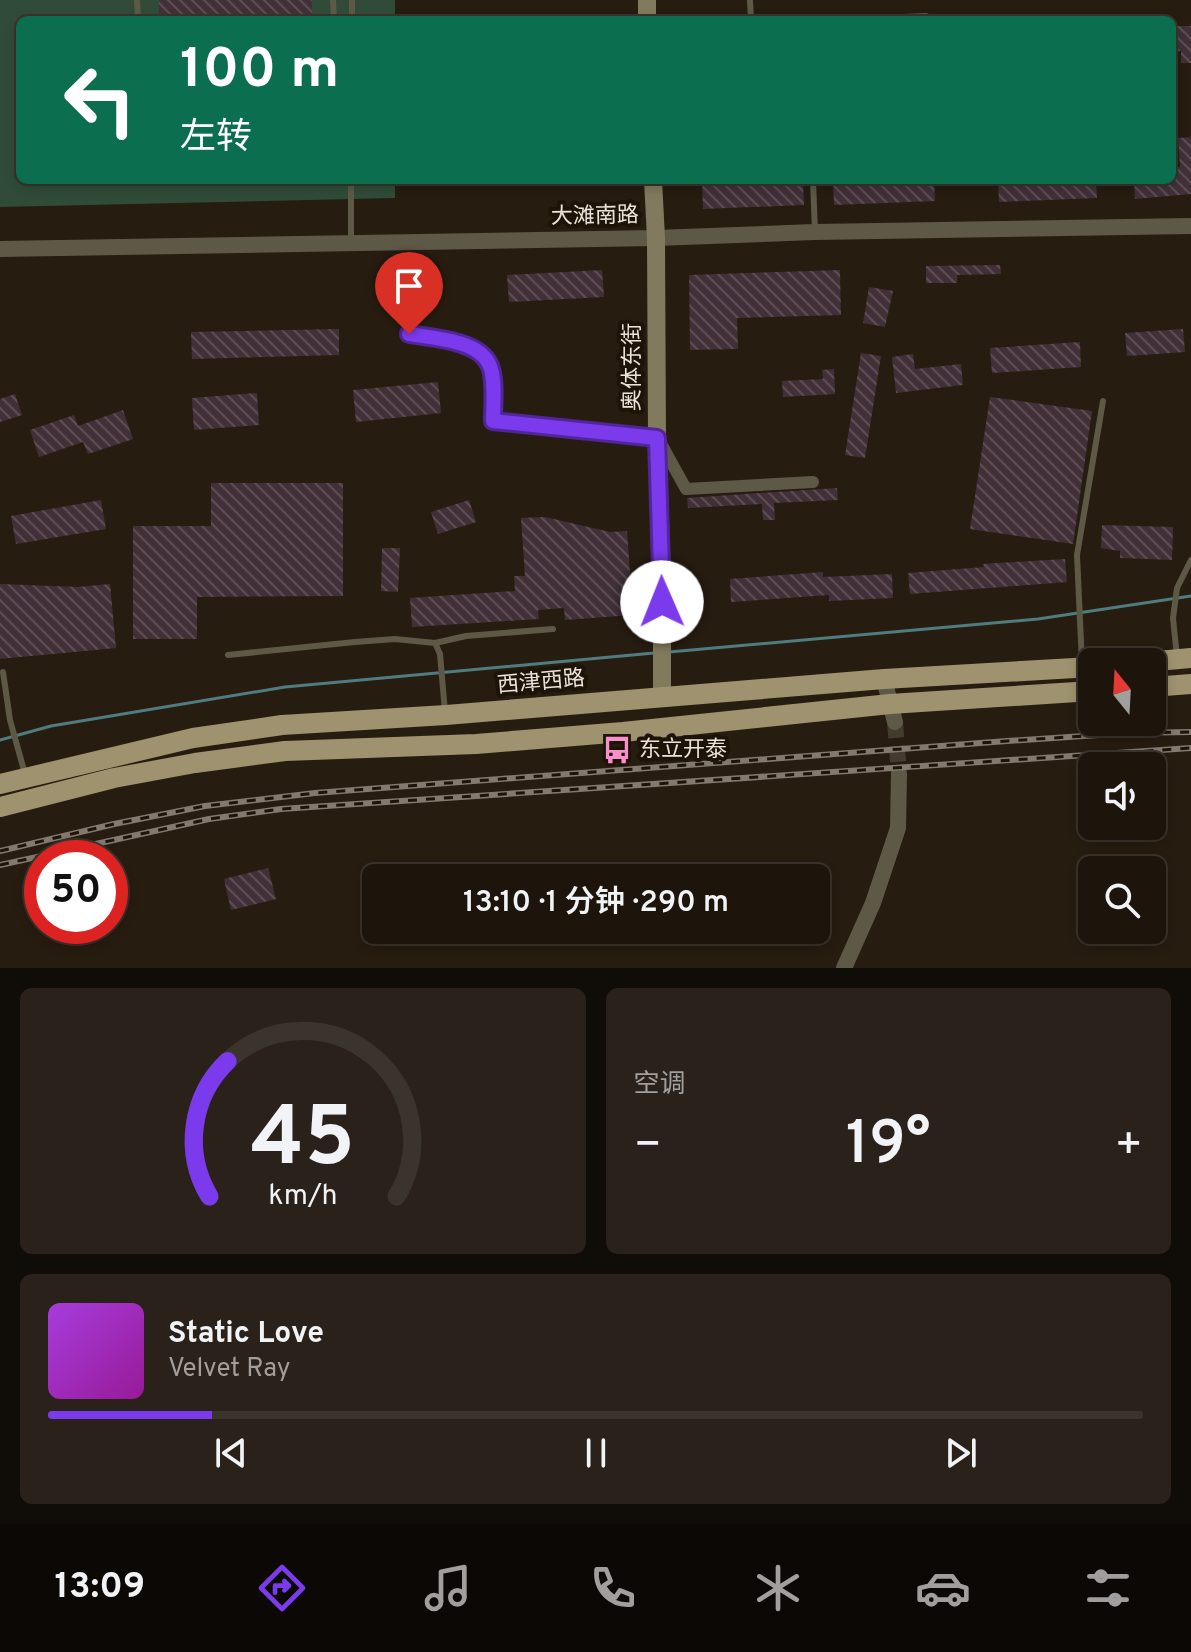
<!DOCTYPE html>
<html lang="zh">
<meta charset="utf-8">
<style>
:root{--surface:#1d150c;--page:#2a221a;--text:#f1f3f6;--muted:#a09f9d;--line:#3b342d;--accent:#7c3aed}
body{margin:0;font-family:Overpass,"Noto Sans SC",sans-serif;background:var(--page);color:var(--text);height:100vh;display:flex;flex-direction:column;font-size:30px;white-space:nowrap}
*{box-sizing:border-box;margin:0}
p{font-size:26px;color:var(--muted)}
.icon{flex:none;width:44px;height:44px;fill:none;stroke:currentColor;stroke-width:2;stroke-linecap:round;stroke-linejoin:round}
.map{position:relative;height:968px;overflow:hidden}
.drawer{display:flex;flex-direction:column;gap:20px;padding:20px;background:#100c07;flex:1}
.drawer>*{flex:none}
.guide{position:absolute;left:16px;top:16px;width:1160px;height:168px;border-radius:12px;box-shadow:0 4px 12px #0003,0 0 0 2px var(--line);background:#0b6e4f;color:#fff;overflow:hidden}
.needle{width:52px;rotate:342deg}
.tools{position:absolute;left:1078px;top:648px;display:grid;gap:16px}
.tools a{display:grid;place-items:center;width:88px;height:88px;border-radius:12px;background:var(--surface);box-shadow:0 4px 12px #0003,0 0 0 2px var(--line);font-size:40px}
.speed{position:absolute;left:24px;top:840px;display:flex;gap:16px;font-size:40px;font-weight:700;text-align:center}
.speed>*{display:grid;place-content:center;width:104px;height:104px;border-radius:50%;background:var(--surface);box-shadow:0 4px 12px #0003,0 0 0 2px var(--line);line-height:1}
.speed .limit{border:12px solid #d22;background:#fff;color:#111}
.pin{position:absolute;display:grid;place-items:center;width:68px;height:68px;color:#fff;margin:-82px -34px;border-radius:50% 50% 50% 0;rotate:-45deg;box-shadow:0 0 8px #0007}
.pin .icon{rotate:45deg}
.me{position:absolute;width:88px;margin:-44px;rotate:359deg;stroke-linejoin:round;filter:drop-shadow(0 0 6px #0008)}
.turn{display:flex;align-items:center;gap:28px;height:168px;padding:0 32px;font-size:36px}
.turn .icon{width:104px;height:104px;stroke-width:2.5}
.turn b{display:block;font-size:56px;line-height:68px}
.big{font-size:60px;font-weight:600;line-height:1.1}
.drawer .card{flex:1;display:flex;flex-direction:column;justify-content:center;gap:12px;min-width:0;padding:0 28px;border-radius:12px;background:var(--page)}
.drawer .dial{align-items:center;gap:0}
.dial svg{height:208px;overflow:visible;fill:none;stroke:var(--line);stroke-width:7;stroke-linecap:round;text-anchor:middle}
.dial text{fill:var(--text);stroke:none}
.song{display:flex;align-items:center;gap:24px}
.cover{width:96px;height:96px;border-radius:12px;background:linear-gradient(135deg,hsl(280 70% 55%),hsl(300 70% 35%))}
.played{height:8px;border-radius:4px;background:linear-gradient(90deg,var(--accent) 15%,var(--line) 15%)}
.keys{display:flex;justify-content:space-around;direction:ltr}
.heat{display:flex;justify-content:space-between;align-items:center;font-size:44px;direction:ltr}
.drawer .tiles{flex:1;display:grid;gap:20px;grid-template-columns:1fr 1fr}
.card:last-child{grid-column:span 2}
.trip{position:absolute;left:362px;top:864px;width:468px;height:80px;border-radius:12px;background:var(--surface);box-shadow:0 4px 12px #0003,0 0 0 2px var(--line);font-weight:600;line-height:80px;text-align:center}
.dock{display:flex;height:128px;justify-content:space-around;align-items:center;background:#0c0805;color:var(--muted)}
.dock .icon{width:56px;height:56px}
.dock .on{color:var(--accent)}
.dock b{font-size:36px;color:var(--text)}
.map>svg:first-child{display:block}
.park{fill:#304c38}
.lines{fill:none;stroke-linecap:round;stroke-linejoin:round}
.stream{stroke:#4f7d7f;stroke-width:3}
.building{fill:url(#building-back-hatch)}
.tertiary-tunnel{stroke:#443a2e;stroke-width:16;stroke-dasharray:16 8;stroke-linecap:butt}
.service{stroke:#5e5947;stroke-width:6}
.minor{stroke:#5e5947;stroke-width:12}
.tertiary{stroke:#5e5947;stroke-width:16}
.secondary{stroke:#827a5d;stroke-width:18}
.primary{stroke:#9e936e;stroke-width:20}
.rail-casing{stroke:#82796f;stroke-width:6}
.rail{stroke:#1d1307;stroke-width:3;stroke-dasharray:9;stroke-linecap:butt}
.route-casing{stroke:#51269a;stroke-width:20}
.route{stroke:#7c3aed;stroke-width:14}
.labels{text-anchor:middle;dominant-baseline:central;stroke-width:8;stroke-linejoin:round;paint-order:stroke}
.street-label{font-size:22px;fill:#ebe3db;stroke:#1d1307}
.poi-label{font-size:22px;fill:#ebe3db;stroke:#1d1307;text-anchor:start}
</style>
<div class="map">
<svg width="1191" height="968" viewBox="0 0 1191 968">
<defs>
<pattern id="building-back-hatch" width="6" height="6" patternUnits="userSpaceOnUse" patternTransform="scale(2)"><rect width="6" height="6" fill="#413038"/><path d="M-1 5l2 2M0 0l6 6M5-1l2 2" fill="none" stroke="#5d4e54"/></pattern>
</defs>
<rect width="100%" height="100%" fill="#271c10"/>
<path class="park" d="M0,0h395v20h-375v160h375v18l-395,9z"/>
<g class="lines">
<path class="stream" d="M669,652l369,-33 153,-23
M0,740l51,-14 234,-39 369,-34"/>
</g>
<path class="building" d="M159,0h153v20h-153z
M1172,26h19v37h-10v-12h-9z
M1191,137v57l-56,5 -1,-19h38v-12l8,-1 -2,-29z
M702,180h54l1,5 46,-2 1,22 -101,4z
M879,180h55l1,21 -101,4 -1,-21 46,-2z
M998,180h98l1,18 -98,4z
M1000,265l1,9 -44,1v8h-31v-17z
M602,270l2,27 -95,5 -2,-27z
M840,270l1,45 -104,3 1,31 -48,1 -1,-75z
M869,287l24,4 -8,36 -22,-4z
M339,329v26l-147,4 -1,-27z
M1183,329l2,23 -58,4 -2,-23z
M1080,342l1,25 -89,6 -2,-25z
M861,353l20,3 -16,102 -20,-3z
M913,354l2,15 46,-5 2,21 -67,8 -4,-36z
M834,369l1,25 -52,3 -1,-16 41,-2 -1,-9z
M438,382l3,31 -85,9 -3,-32z
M257,393l2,32 -65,5 -2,-32z
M15,394l7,21 -22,7v-23z
M990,397l102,14 -19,133 -103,-15z
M123,410l10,29 -45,15 -5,-12 -44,15 -9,-27 44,-15 4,11z
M211,483h132v113l-146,1v42h-64v-113h78z
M837,488l1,12 -64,3 1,17h-12l-1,-16 -74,4 -1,-10z
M101,500l5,29 -90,15 -5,-28z
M469,500l7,22 -38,12 -7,-22z
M545,517l65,15 17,-1 6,84 -68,5 -1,-12 -26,2 1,9 -127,8 -2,-29 105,-7 -1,-15h11l-4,-58z
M1102,525l71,2 -1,33 -52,-2v-7l-19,-3z
M382,548h18l-2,44 -17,-1z
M1065,559l2,23 -157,12 -2,-21 76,-6 -1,-3z
M823,572v5l69,-3 1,24 -64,3v-6l-98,7 -1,-23z
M0,584l78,3 32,-3 6,64 -116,11z
M268,868l8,31 -45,11 -7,-31z"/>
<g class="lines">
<path class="tertiary-tunnel" d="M895,722l4,52"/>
<path class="service" d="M137,0l1,20
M333,0l1,20
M750,0l1,20
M352,20v-20
M837,20l89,-4
M351,180v63
M813,180l2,52
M409,334c23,4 69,6 80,30 7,13 4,41 4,57l161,16
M435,643l31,-7 87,-7
M228,655l127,-13 40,-3 40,4 5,11 5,58
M1177,657l-4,-39 4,-30 14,-28
M1082,664l-5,-109 26,-154
M3,672l7,48 15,54"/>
<path class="minor" d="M659,440l27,49 127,-7"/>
<path class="tertiary" d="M0,249l656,-11 159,-6 376,-6
M884,679l11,43
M844,968l29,-65 25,-75 1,-54"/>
<path class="secondary" d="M647,0v20
M653,180l3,58 1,200 5,140v119"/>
<path class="primary" d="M1146,662l45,-4
M1152,687l39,-3
M0,784l193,-46 89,-13 164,-10 438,-36 208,-12
M0,807l114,-29 81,-15 90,-12 191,-7 147,-12 267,-28 202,-13"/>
<defs>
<path id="rail" d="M0,851l114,-27 91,-18 110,-13 692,-52 122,-8 62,-1
M0,865l209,-46 72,-10 910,-61"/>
</defs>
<use href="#rail" class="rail-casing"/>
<use href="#rail" class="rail"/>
</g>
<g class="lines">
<defs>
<path id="route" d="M409,334c23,4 69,6 80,30 7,13 4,42 4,57l164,17 5,164"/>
</defs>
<use href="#route" class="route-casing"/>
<use href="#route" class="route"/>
</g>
<defs>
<symbol id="bus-bare" viewBox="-9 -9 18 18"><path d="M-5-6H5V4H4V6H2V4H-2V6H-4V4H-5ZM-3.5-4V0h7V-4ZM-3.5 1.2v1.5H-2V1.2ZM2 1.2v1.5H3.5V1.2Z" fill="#f98fca" stroke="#1d1307" stroke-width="2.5" paint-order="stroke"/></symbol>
</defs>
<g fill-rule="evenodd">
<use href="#bus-bare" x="597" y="730" width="40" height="40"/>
</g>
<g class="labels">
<g class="street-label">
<text transform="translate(595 217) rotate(-1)">大滩南路</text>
<text transform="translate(633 367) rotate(-90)">奥体东街</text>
<text transform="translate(541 683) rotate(-5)">西津西路</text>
</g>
<g class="poi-label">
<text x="639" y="750">东立开泰</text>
</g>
</g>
</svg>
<div class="tools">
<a><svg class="needle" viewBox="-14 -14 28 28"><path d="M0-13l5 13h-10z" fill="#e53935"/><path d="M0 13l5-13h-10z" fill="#a09f9d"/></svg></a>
<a><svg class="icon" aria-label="sound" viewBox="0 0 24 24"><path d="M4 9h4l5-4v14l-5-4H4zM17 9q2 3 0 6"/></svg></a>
<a><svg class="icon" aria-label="search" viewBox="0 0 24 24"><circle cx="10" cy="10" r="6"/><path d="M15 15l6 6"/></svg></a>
</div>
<div class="speed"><div class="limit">50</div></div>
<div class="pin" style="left:409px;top:334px;background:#d93025"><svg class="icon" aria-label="arrive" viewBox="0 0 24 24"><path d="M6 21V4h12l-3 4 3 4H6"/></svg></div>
<svg class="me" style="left:662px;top:602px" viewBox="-20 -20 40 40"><circle r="19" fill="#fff"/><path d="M0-13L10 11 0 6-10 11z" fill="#7c3aed"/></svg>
<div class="trip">13:10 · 1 分钟 · 290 m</div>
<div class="guide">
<div class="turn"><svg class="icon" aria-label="left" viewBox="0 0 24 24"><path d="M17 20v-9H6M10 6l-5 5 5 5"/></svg><div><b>100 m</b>左转</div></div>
</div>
</div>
<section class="drawer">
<div class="tiles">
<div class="card dial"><svg viewBox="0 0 100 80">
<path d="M14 69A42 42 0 1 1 86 69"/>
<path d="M14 69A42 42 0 0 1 21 17" stroke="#7c3aed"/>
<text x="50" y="56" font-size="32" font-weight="700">45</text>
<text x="50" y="72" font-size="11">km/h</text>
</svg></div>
<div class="card"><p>空调</p>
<div class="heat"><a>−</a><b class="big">19°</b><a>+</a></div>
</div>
<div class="card">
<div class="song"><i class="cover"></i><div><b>Static Love</b><p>Velvet Ray</p></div></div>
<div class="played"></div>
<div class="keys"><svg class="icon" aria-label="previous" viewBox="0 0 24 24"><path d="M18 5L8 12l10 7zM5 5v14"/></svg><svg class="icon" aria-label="pause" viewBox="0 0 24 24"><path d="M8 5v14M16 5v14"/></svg><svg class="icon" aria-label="next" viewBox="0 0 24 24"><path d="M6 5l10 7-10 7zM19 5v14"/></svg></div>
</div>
</div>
</section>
<nav class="dock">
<b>13:09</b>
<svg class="icon on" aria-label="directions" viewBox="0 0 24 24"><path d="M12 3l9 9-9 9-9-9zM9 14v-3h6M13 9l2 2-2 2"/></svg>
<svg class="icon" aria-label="music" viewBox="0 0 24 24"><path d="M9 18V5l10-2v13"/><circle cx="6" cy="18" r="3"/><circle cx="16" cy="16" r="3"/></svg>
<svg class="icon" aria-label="phone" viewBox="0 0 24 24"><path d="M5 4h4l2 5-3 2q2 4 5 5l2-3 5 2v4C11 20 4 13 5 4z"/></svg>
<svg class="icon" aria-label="climate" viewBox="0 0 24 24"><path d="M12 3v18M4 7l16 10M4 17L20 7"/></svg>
<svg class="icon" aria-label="car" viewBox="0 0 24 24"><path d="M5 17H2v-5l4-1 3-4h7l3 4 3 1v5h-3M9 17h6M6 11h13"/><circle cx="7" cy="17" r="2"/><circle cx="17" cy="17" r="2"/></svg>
<svg class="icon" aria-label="filters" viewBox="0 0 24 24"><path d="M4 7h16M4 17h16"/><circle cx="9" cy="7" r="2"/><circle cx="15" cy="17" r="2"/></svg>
</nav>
